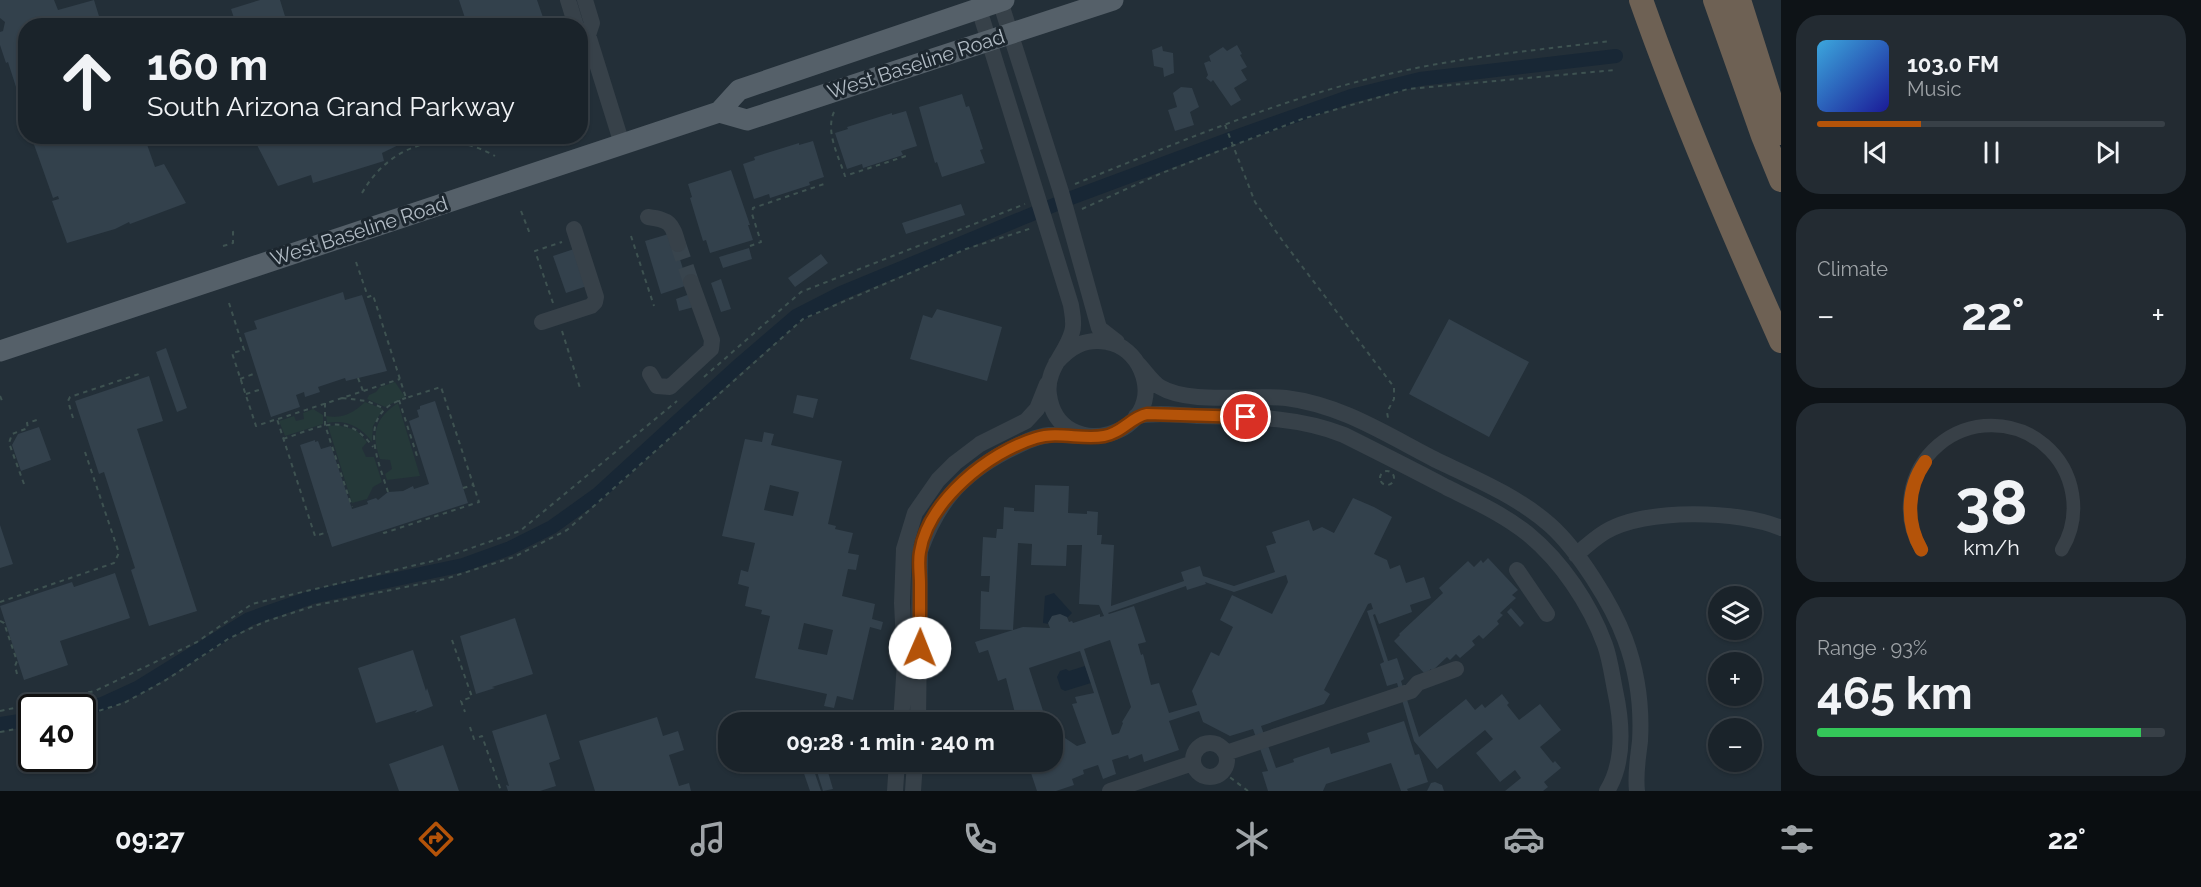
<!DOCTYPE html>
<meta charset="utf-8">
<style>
:root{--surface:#1a232a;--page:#232b32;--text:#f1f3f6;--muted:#9fa4a8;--line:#384047;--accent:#b45309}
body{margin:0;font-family:Raleway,sans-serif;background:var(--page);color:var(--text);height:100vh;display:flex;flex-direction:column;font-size:22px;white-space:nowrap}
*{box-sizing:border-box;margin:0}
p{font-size:20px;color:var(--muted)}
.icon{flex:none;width:33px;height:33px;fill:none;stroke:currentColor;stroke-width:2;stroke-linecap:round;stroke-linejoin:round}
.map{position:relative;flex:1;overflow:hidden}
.side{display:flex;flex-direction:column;gap:15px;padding:15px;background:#0e1317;width:420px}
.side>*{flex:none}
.top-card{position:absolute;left:18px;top:18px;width:570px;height:126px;border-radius:24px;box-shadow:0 2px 4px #0004,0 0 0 2px var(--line);background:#1a232a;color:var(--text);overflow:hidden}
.buttons{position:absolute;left:1708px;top:586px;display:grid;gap:12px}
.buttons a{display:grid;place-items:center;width:54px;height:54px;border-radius:50%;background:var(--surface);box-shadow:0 2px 4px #0004,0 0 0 2px var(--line);font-size:30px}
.speed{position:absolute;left:18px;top:694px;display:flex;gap:12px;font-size:30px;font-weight:700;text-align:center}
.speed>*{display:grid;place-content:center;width:78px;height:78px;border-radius:50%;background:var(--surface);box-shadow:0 2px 4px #0004,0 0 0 2px var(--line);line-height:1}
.speed .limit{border:3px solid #111;border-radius:9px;background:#fff;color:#111}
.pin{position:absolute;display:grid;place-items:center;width:51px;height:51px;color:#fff;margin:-26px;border:3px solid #fff;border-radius:50%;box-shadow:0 2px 6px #0007}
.me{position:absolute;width:66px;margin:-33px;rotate:1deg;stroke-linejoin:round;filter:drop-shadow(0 0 4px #0008)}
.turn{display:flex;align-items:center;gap:21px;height:126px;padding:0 30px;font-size:27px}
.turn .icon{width:78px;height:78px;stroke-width:2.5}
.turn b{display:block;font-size:42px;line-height:51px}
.big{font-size:45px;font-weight:700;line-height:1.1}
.side .tile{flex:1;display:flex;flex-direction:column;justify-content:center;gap:9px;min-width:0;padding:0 21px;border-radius:24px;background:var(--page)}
.side .dial{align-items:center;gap:0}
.dial svg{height:156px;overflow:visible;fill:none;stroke:var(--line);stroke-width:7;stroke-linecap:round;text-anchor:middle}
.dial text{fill:var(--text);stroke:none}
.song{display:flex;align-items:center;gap:18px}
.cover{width:72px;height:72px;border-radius:9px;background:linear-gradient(135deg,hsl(200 70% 55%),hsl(240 70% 35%))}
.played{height:6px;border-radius:3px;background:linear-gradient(90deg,var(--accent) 30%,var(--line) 30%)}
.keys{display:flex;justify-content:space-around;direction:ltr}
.heat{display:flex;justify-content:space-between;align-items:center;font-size:33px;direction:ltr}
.charge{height:9px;border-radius:4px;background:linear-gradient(90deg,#34c759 93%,var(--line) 0)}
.trip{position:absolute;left:718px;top:712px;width:345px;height:60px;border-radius:24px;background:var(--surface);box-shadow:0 2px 4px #0004,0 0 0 2px var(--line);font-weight:700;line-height:60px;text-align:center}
.tabs{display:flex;height:96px;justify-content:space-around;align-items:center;background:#0a0e11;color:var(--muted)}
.tabs .icon{width:42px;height:42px}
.tabs .selected{color:var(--accent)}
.tabs b{font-size:27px;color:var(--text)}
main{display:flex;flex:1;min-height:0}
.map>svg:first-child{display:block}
.green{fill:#253939}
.water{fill:#182735}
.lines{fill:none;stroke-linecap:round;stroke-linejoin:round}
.canal{stroke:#182735;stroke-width:14}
.building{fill:#33414c;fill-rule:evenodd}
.minor-tunnel{stroke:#38444d;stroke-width:16;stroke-dasharray:16 8;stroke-linecap:butt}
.path{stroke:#3e5251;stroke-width:2;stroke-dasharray:4.5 4.5;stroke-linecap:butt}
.minor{stroke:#374149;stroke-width:16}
.major{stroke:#556069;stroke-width:21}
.highway{stroke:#6e6154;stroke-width:24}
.route-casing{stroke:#753606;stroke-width:15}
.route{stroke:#b45309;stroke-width:10}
.labels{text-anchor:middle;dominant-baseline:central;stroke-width:6;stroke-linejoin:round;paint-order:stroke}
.street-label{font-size:20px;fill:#b2bcc5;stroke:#1c262e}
</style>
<main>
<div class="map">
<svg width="1781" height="791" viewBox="0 0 1781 791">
<rect width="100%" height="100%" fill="#232f38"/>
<path class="green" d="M395,382l10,15 -20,10 -18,-8 2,-4 7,-3 4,-5z
M365,402l18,7 -10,17 -1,16c-11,-16 -27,-23 -45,-19l-1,-7c17,3 27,-3 39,-14z
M398,403l22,73 -33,4 -2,-6 7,-5 -2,-9 -10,-1c-9,-26 -5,-41 18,-56z
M313,409l10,6v9l-38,12 -6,-15 15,-5 2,5 8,-2 -1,-6z
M338,425l18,5 11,12 -5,6 4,9h8l8,25 -9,5 -6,12 -15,4 -24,-77z"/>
<path class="water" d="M1054,593l18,20 -5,5 -7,-4 -8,2 -3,8 -6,-1 2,-27z
M1085,666l6,17 -26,8 -4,-2 -4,-12 3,-6 6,-2 3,2z"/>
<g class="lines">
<path class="canal" d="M82,709l20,-5 37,-17 110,-68 63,-22 151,-32 47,-17 42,-21 46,-33 141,-129 57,-49 45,-23 230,-95 164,-61 116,-41 69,-17 196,-23
M0,724l32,-5"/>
</g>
<path class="building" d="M0,0h54l4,10 36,-10 8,26h-76v92l-18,-56 -2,1 -6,-18v-13l3,-1 2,-9 -5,-4z
M260,0h20l8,26h-65l12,-5 -4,-12z
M459,0h78l9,26h-93l13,-5z
M1237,45l5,9 -2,1 7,12 -6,3 6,10 -13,8 7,12 -10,6 -18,-26 -2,2 -5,-4 2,-3 -4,-12 5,-2 2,1 -2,-6 14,-9 4,4z
M1162,46l1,5 10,2 1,20 -10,4 -1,-9 -9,-2 -2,-16z
M1181,87l11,1 7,19 -9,5 4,13 -19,6 -7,-21 9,-3 -4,-14z
M962,94l4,13 3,-1 14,43 -3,1 5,13 -43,14 -5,-15 -2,1 -16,-56z
M906,111l11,35 -16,5 2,4 -40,13 -1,-4 -15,5 -12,-36 13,-4 -1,-2 45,-14v2z
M31,136h113l11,31 9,-3 22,39 -56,21 -1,-2 -14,7 -48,14 -15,-42 7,-2 -1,-3 -5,2z
M245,136h172l-35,17 2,8 -71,22 -2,-8 -33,11 -22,-43 -8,3z
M813,141l11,36 -15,5 1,3 -40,13 -1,-4 -15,5 -11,-35 12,-4 -1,-3 45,-14v2z
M731,170l19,55h-2l5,15 -43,13 -4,-13 -3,1 -13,-43 2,-1 -4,-13z
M961,204l4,11 -59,19 -4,-11z
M672,233l15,49 -2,4 -24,8 -16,-53z
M749,248l3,11 -29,9 -4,-11z
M574,249l13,37 -21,7 -13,-37z
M821,254l7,9 -33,24 -7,-9z
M721,279l10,30 -10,3 -10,-29z
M343,292l2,8 17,-5 25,76 -41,10 -1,-3 -27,9 2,5 -15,5 -1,-5 -8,3 4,12 -29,10 -27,-84 13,-4 -3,-8z
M690,294l4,13 -15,4 -3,-12z
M937,309l65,18 -15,54 -77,-22 13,-44 9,3z
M1449,319l80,43 -40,75 -80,-43z
M166,348l21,60 -10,4 -21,-60z
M149,376l14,45 -26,8 60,182 -48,15 -18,-56 4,-2 -31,-96 -5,2 -24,-73z
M797,395l21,4 -5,19 -20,-5z
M435,401l33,102 -136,44 -32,-102 15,-5v2l3,-1 3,8 10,-3 21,63 16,-5 -1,-3 9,-3 2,2 10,-8 15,-1 10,-5 1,3 15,-5 -20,-63 10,-4 -2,-7 3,-1v-3z
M39,427l12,33 -30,11 -9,-26 6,-11z
M764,432l10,2 -3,11 71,16 -14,63 8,2 -1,3 18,4 -5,20 11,2 -3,15 -8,-1 -6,27 33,8 -3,15 11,3 -2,8 -11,-3 -17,73 -16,-4 -3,12 -10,-2 3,-12 -72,-16 15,-62 -9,-2 1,-4 -17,-4 4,-19 -11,-3 3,-14 7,2 7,-29 -33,-7 23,-97 17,3zM770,485l29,7 -6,24 -29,-6zM804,623l29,7 -6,25 -29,-6z
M1035,485l34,1 -1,27 19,1v-3l11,1 -1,23h5l-1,9 13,1 -3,61 73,-25 -3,-9 19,-6 3,10 31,10 41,-14 -9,-26 10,-3 -4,-11 37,-12 4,11 9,-4 12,6 19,-35 21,9 18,10 -18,37 13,6 3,9 10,-4 6,18 18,-6 7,21 -21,7 2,7 -33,12 -4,-10 -2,1 15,46 9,-3 7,21 -3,2 18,56 47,-38 9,11 7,-6 3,4 17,-14 7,9 -2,2 12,15 21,-16 21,26 -21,17 13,16 2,-2 6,7 -17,14 4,5 -5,4h-38l16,-13 -6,-8 -15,12 -24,-29 17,-14 -8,-9 -48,39 -23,-28 -17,-58 -10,3 -7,-22 4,-2 -17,-51 6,-2 -2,-6 -3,1 -44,86 6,4 -6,10 -63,22 15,42 18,-6 -1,-3 36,-12 2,7 39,-12 -3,-9 37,-12 11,34 4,-1 9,28 -21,7 1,2h-7l-10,-28 -65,21 -3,7h-55l-6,-19 6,-1 -15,-42 -23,7 -27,-14 -4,-11 -30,10 10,29 -35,12 -2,-8 -13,5 -1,-4 -16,5 4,14 -13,5 -5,-14 -15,5 1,4 -12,5 2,6 -18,6h-19l-9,-27 -2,1 -1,-3h28v-28l5,2 1,-2 18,12 9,-3 -14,-39 5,-1 -2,-6 19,-4 -14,-42 -51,17 18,55h-26l-2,-7 -3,1 -10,-39 -8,3 -10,-31 -9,3 -4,-11 38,-12 -33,-1 1,-38 8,1 1,-16h-9l2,-39 13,1 1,-9h6l1,-22 10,1v3l20,1zM1018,543l14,1 -1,21 35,1 1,-21h15l-3,59 20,1 5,11 -4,1v-3l-27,9 -1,-2 -3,1 -2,-5 -7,-3 -8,2 -4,7 2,5 -27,-1 -10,3zM1286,575l2,7 -16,32 -40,-19 -12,25 13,7 -14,29 -8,-4 -19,39 5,14 -28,8 -10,-30 -8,2 -8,-31 -2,1 -3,-11 8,-2 -12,-36 -25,8 -1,-1 78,-27 1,4 19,-6 -1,-2 29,10zM1110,640l21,67 -9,15 1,1 -4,10 -7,2 -28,-86z
M0,525l13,39 -13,4z
M1488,558l30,32 -6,5 4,3 -16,15 3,2 -6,6 2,3 -16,15 -4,-4 -7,6 3,4 -15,13 -4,-4 -6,6 -3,-3 -15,14 -1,-2 -6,5 -31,-33 6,-6 -1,-1 44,-41 -4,-5 29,-27 6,6 7,-7 2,3z
M115,573l15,45 -70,23 8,24 -44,15 -24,-74 72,-24 2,5z
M1511,608l13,15 -4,4 -13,-15z
M515,618l18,56 -41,13 3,1 -19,6 -16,-58z
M413,650l13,41 1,-3 6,18 -18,7 2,-3 -41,13 -18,-55z
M546,714l14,45 -11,4 7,23 -16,5h-32l-2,-6 3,1 -17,-55z
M657,717l6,19 15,-5 6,19 -15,5 10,31 10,-3 2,8h-96l-16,-50z
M443,745l16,46h-60l-10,-27z
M800,762h11l10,29h-11z
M814,762h11l8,27 -10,2z
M1435,782l7,3 2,6h-17l4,-8z"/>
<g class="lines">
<path class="minor-tunnel" d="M678,244l13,38"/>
<path class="path" d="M834,112c-9,20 5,45 11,64l61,-20
M1225,125l30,77 27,38 112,147v12l-7,13 1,6
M1075,184c105,-42 211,-88 323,-112 70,-16 141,-22 212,-31
M362,193c28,-49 82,-66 133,-37
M1082,209l80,-36 140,-54 106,-30 207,-19
M521,211l9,23
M631,236l23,70
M223,246l10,-3v-11l3,-1
M750,246l11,-4 -9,-28 1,-6 74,-25
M356,262l12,35 5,-2 33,103 35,-11 38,115 -95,31 -1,-3
M229,303l15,47 -12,3 24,73 21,-7 38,117 13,-4
M553,303l-18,-52 27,-9
M562,331l18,57
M704,377l97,-85 224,-88
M358,378l5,13
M240,379l16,-6
M246,394l16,-5
M0,396l3,7
M342,398l25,3 18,8
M399,400l19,59
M325,403v22l27,82
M73,418l-5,-17 2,-4 72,-24
M278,419l122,-40
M283,439c37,-12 63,-29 90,8
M1380 478a7 7 0 1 1 14 0a7 7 0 1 1-14 0Z
M24,484l-15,-41 3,-9 16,-6 -1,-5 13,-4
M463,488l10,-3
M388,492c-11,-35 -32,-79 18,-94
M0,602l114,-39 5,-10 -34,-101
M0,621l4,2 13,38 -2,5 2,8
M452,640l20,57 -11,4 4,11
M0,711l95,-20 102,-49 55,-38 185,-44 83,-29 157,-130
M82,716l42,-13 42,-23 62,-41 36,-17 53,-17 128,-26 69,-22 53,-27 236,-211 163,-70 66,-21
M470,727l4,12 8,-3 19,55
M0,732l32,-6
M1223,772l25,19"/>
<path class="minor" d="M568,0l8,26
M585,0l7,23 -4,12
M1000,1l61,191 38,136 18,14
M979,9l92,296c1,8 4,18 1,27 -6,22 -27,38 -23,63 10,71 120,41 92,-25 -6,-14 -19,-26 -34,-28 -22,-4 -37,5 -51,21
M580,30l8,5 34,109
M648,217c22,3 24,6 30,27
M542,322l49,-16 4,-4 1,-5 -22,-68
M1138,364c7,7 14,18 22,23 30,18 90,7 126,11 56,7 101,37 150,62 40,19 81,36 114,65 28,25 62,79 75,114 12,32 17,68 15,102 -2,18 -5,32 -3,50
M650,374l7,12 13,1 41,-38 1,-9 -21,-58
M1136,416c21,-4 41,-1 61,0 51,1 99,0 147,19 34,17 68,34 102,52 28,14 57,27 82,47 34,28 62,70 77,111 5,14 7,30 10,45 7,32 10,72 -8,101
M1576,555c9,-8 19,-17 29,-23 40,-24 134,-22 176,-4
M1517,570l30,44
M901,723l4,-61 -3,-59 2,-54 11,-36 23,-33 17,-17 25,-19 46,-23 11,-12 10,-25
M918,723l2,-172c17,-47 40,-75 85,-99 14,-7 28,-15 44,-17 10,-1 22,1 32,1
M1193 760a17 17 0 1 1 34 0a17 17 0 1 1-34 0Z
M1226,753l185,-62 7,-8 38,-14
M895,791l2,-29
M913,791l2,-29
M1110,791l83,-28"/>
<path class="major" d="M719,112l28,8 366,-120
M0,351l719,-239 20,-22 265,-90"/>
<path class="highway" d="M1641,0c41,116 90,229 140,341
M1715,0l48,136 18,44
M1739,0l42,133"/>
</g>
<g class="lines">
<defs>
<path id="route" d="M920,648c0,-22 0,-43 0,-64 0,-11 -2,-22 0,-32 8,-51 69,-100 116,-114 22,-7 46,2 68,-2 18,-3 27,-19 43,-22l99,3"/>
</defs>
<use href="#route" class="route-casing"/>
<use href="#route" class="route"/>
</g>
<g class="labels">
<g class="street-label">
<text transform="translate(916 64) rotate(-18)">West Baseline Road</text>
<text transform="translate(359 231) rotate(-18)">West Baseline Road</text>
</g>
</g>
</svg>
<div class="buttons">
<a><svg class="icon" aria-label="layers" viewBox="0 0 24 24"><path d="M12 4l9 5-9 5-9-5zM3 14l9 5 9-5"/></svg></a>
<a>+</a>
<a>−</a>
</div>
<div class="speed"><div class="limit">40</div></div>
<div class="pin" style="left:1246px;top:417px;background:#d93025"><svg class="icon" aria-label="arrive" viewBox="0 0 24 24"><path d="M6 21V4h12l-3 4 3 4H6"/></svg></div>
<svg class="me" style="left:920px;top:648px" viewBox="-20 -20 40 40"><circle r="19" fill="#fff"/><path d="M0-13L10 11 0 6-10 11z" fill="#b45309"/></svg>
<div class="trip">09:28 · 1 min · 240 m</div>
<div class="top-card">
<div class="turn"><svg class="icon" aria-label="ahead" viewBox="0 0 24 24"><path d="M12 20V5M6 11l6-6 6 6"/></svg><div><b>160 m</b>South Arizona Grand Parkway</div></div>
</div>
</div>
<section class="side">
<div class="tile">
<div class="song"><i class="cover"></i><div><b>103.0 FM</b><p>Music</p></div></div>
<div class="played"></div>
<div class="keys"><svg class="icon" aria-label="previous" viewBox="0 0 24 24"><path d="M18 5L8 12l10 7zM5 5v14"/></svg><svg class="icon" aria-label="pause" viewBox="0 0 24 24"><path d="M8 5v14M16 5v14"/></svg><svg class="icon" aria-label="next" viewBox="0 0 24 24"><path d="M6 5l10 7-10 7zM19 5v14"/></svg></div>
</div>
<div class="tile"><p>Climate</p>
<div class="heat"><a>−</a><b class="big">22°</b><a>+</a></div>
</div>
<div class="tile dial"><svg viewBox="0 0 100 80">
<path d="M14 69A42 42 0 1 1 86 69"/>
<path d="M14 69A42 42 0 0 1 16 24" stroke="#b45309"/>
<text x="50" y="56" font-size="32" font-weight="700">38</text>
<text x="50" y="72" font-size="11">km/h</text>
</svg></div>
<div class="tile"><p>Range · 93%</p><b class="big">465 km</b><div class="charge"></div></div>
</section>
</main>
<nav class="tabs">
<b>09:27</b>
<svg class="icon selected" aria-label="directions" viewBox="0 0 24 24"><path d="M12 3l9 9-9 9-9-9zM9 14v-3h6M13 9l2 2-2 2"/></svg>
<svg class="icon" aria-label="music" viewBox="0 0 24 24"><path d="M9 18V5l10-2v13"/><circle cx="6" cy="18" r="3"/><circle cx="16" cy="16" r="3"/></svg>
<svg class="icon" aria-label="phone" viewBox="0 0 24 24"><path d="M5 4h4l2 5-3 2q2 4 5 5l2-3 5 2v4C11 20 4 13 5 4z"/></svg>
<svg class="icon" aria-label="climate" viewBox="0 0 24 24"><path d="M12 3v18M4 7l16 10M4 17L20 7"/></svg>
<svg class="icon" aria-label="car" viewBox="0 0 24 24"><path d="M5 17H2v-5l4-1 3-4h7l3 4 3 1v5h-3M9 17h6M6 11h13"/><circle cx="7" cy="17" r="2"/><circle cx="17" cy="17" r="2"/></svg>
<svg class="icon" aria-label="filters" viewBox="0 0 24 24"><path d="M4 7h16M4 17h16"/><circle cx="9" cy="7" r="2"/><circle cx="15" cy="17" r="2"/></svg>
<b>22°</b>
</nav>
